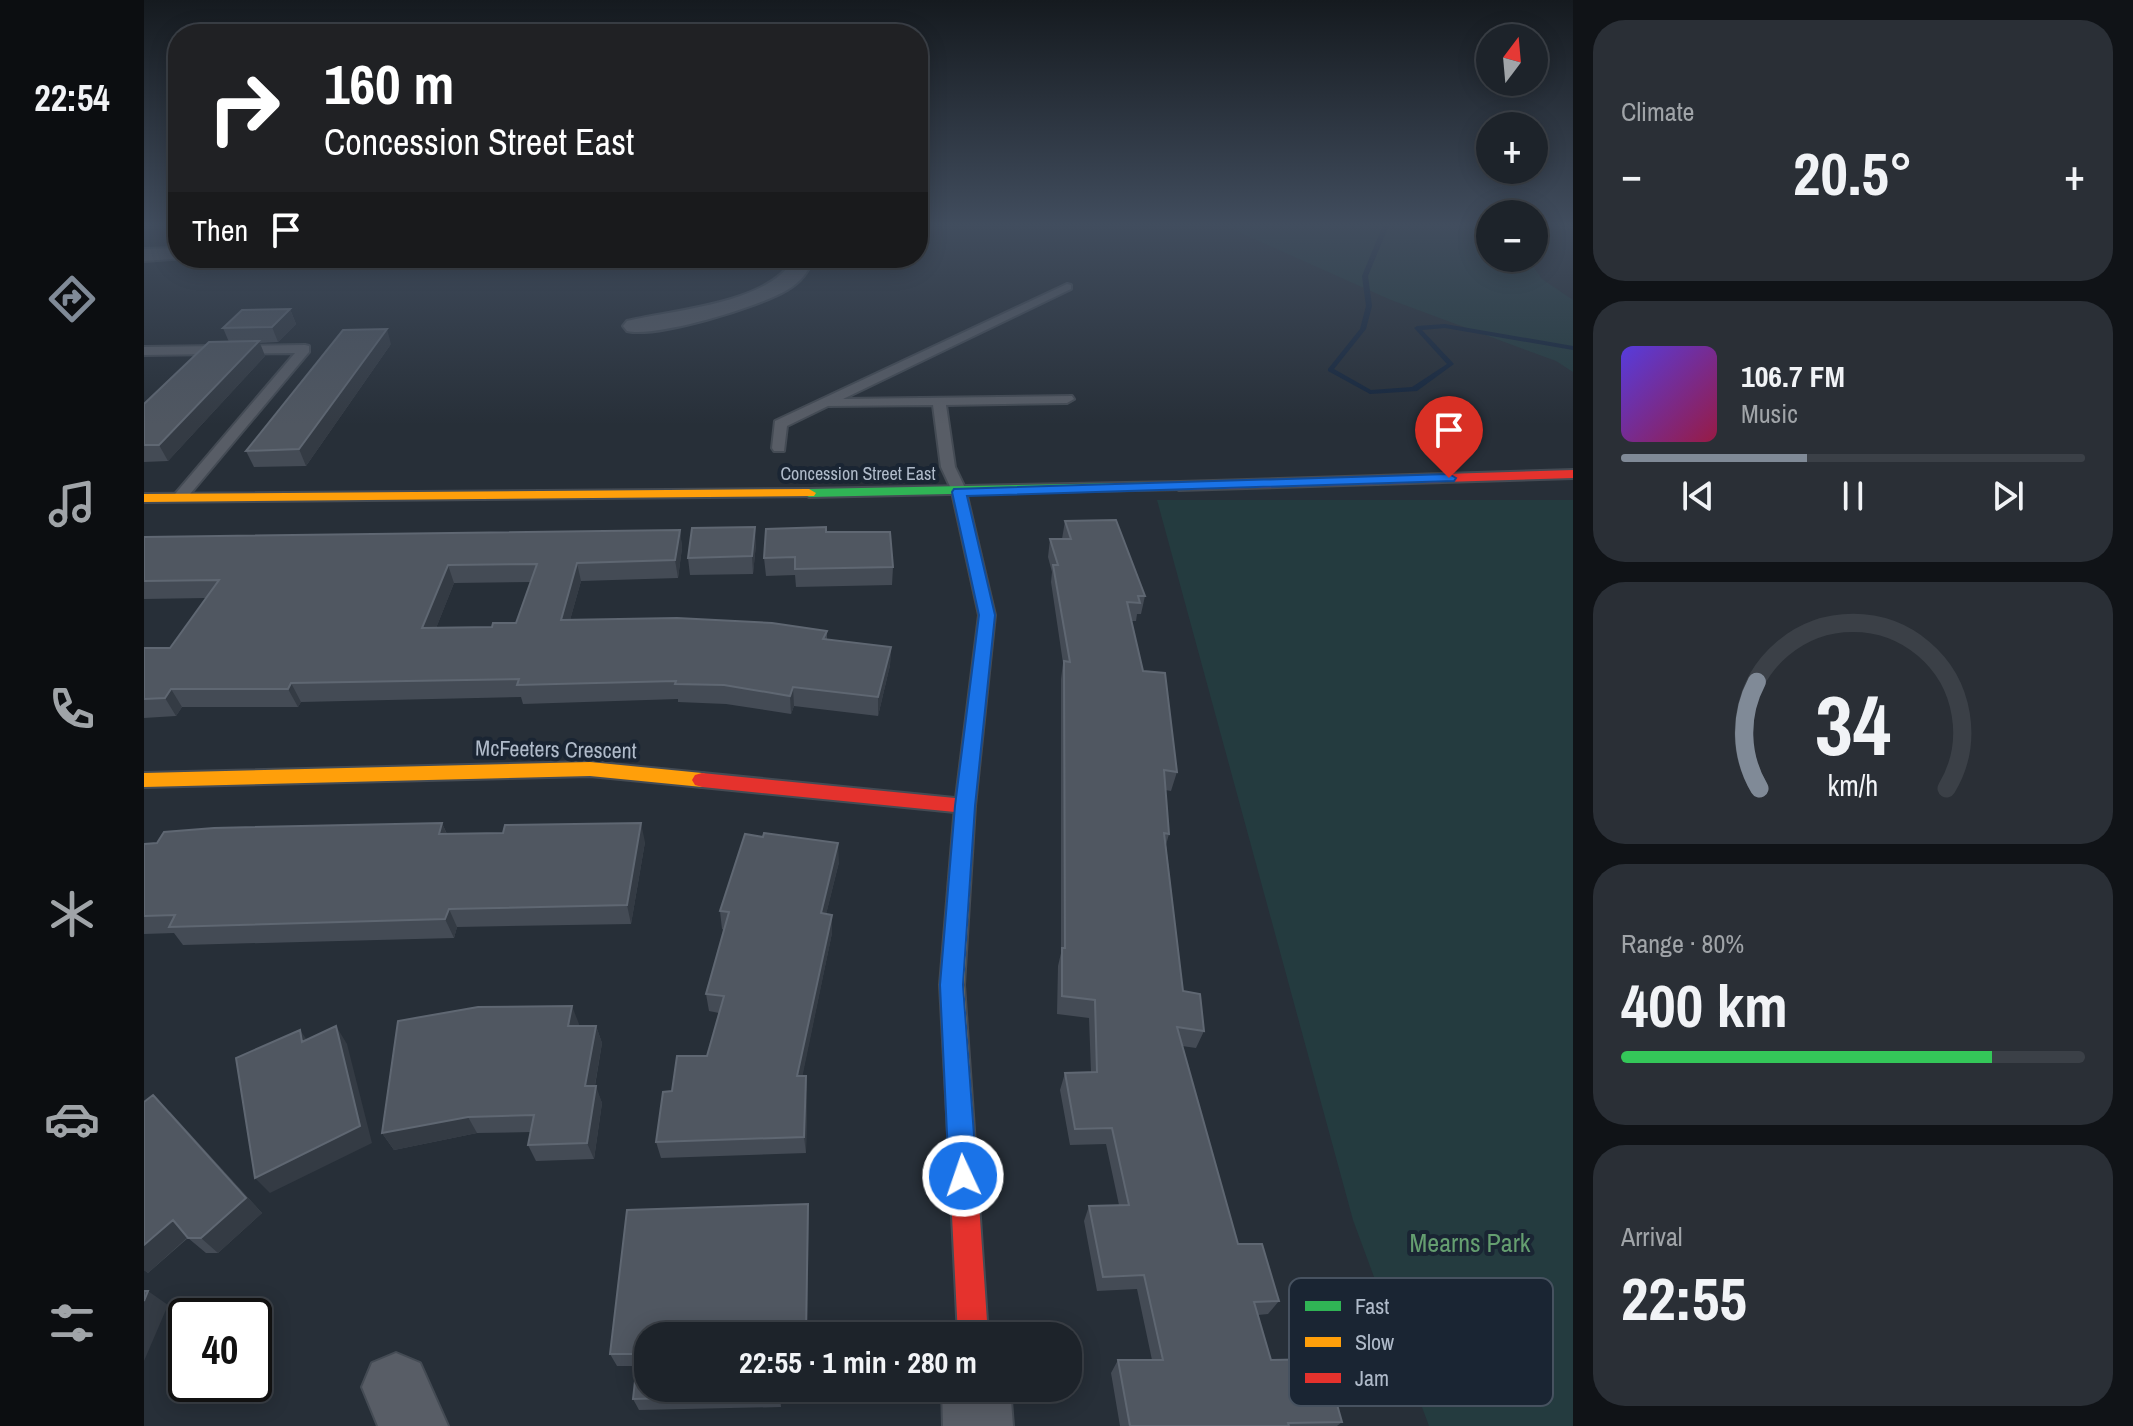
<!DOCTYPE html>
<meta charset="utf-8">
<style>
:root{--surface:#1d232a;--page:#2a2f36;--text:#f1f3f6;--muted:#a0a4a8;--line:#3b4047;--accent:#808a97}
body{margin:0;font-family:"Archivo Narrow",sans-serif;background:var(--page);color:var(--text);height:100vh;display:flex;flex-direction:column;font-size:30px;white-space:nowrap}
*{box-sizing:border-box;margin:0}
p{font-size:26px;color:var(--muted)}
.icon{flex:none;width:44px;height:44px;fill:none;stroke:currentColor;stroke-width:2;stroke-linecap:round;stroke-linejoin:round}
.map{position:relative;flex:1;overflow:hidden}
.side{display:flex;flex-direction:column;gap:20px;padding:20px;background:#101317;width:560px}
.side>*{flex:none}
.top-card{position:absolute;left:24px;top:24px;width:760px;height:244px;border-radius:32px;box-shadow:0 4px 20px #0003,0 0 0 2px var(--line);background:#202124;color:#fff;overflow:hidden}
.needle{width:52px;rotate:16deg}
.tools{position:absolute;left:1332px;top:24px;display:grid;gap:16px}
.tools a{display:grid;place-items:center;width:72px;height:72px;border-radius:50%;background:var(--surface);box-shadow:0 4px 20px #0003,0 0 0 2px var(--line);font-size:40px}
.speed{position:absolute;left:24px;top:1298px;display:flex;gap:16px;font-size:40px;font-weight:700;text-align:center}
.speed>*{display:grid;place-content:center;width:104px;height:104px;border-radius:50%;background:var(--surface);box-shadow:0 4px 20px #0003,0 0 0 2px var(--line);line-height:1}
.speed .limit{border:4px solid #111;border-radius:12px;background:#fff;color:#111}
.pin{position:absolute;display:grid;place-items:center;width:68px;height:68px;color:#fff;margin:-82px -34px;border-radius:50% 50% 50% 0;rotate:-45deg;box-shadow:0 0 8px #0007}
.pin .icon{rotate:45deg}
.me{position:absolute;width:88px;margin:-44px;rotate:357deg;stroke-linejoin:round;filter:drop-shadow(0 0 6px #0008)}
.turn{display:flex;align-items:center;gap:28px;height:168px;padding:0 24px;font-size:36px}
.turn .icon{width:104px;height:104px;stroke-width:2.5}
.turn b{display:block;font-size:56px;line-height:68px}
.then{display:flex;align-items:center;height:76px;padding:0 24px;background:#0003;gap:16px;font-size:30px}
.big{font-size:60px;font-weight:800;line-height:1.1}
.side .tile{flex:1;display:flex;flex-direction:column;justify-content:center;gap:12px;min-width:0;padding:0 28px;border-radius:32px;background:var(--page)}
.side .dial{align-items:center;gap:0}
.dial svg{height:208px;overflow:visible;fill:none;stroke:var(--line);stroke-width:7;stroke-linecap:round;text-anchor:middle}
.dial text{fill:var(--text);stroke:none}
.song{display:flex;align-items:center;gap:24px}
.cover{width:96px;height:96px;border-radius:12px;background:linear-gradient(135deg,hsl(250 70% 55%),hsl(340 70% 35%))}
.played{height:8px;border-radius:4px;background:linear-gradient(90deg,var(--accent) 40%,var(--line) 40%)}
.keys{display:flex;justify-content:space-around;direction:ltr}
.heat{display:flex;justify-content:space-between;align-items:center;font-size:44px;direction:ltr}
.charge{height:12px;border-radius:6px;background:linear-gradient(90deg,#34c759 80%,var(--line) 0)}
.trip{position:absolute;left:490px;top:1322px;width:448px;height:80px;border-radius:32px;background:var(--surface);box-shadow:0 4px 20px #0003,0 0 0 2px var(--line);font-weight:800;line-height:80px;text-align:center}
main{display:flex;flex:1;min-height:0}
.menu{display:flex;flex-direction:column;width:144px;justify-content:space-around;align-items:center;background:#0c0e11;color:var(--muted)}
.menu .icon{width:56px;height:56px}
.menu .current{color:var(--accent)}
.menu b{font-size:36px;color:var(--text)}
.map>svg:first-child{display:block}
.green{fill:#243b3f}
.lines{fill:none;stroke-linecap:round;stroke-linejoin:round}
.stream{fill:#15263d;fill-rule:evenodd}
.lane-casing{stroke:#444b54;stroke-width:4}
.street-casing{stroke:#444b54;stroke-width:4}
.fast-casing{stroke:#444b54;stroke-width:4}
.slow-casing{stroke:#444b54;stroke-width:4}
.jam-casing{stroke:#444b54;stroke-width:4}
.lane{fill:#585d66;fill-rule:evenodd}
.street{fill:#585d66;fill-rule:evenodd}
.fast{fill:#30b455;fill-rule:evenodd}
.slow{fill:#ff9f0a;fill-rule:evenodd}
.jam{fill:#e5322d;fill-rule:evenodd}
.wall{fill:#444b55;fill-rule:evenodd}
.shaded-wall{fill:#343b44}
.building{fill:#505761;stroke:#5f6772;stroke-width:2;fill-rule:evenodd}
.route{fill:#1a73e8;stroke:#114b97;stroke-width:2}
.labels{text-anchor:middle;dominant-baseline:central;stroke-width:8;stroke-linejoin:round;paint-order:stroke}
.far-street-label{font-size:18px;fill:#b0bbca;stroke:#1a2533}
.street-label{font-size:22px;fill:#b0bbca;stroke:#1a2533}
.near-park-label{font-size:26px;fill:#659e70;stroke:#1a2533}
.key{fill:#1a2533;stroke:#475260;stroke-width:2}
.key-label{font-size:22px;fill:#b0bbca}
</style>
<main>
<nav class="menu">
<b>22:54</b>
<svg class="icon current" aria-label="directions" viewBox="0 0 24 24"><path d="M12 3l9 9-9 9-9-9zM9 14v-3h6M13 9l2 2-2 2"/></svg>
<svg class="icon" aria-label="music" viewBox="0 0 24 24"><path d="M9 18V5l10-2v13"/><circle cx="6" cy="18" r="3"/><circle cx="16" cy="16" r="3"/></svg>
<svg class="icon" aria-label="phone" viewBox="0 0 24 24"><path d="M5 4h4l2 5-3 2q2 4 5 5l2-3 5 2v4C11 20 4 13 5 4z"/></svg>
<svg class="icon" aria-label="climate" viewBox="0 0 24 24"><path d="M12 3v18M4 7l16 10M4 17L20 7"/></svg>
<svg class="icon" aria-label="car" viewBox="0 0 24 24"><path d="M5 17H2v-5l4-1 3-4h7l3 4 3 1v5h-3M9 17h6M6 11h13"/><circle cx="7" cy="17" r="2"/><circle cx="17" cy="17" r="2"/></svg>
<svg class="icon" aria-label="filters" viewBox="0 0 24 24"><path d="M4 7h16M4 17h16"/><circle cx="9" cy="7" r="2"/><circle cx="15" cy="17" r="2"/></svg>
</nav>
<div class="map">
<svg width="1429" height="1426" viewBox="0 0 1429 1426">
<rect width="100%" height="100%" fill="#272f38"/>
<path class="green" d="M1079,225h267v33h37l15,21 31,21v72l-17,-11 -165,-61z
M1013,500h416v926h-144l-76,-206z"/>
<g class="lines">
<path class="stream" d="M1239,225h6l-21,51 4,30 -6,23 -32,40 37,21 41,-3 35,-23 -32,-35 -1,-1 3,-2 28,-2 128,22v4l-128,-22 -23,2 32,34 -37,27 -47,3 -42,-23v-2l32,-40 6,-23 -4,-30z"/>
<defs>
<path id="lane" d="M923,284l4,1v4l-228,110 229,-3 2,3 -7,4 -121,2 9,62 12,25 -3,3h-10l-13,-28 -8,-62 -105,1 -41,20 -3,25h-10l-2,-3 3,-27z
M161,345l4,1v6l-124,148h-10v-6l120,-141 -151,2v-8z"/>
<path id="street" d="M34,248v10h7l-41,3v-12z
M650,258h20c-6,14 -13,24 -27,32 -28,17 -130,48 -160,41l-4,-5 4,-5c45,-11 143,-17 167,-63z
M252,1353l24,10 28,63h-70l-16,-39 10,-24z
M798,1388h68l3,38h-70z"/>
<path id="fast" d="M1035,482l7,4 -2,3 -375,8 -7,-4 7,-4z"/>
<path id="slow" d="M815,488l7,4 29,123 -20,191 -11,179 9,130 -4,9 -9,3 -9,-3 -4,-9 -7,-130 15,-179 24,-191 -27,-123z
M665,489l7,4 -2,3 -670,6v-8z
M446,762l112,11 7,2 3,5 -3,5 -7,2 -112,-11 -446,11v-14z"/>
<path id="jam" d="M1429,470v8l-394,12 -7,-4 7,-4z
M558,773l263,26 7,2 3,5 -3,5 -7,2 -263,-26 -7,-2 -3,-5 3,-5z
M816,1103l9,3 4,9 15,221h-30l-11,-221 4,-9z"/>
</defs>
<use href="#lane" class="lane-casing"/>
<use href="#street" class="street-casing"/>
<use href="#fast" class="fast-casing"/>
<use href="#slow" class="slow-casing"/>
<use href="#jam" class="jam-casing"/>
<use href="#lane" class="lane"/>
<use href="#street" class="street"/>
<use href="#fast" class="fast"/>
<use href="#slow" class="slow"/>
<use href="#jam" class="jam"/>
</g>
<path class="wall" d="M146,309l6,15 -18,18 -18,1 5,13 -97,105 -24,1v-58l85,-62 -6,-14z
M247,344l-85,122 -52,1 -8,-16z
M921,521l80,75 -4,18h-4l-1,7h-5l12,50 34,101 -6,19 -6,-1 4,44 -3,11 17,146 21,40 -8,17 -14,-2 56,198 41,57 -11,13 -10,1 13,45 71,62 -5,4h-217l-9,-53 7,-13h34l-15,-71 -40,2 -13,-70 5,-15 30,-1 -13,-61 -36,1 -10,-55 5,-17 26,-1 -2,-54 -32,-4 1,-48 3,-13v-274l2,-16 -12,-81 1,-10 -4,-15 2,-18h12z
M536,530l2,18 -4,30 -97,3 -11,39 257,11v9l64,7 -1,18 -12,51 -84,-10 -3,8 -65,-10 -48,-2v-3l-155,5 -2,-7 -220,5 -3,5h-116l-6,9 -32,2v-70h26l36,-50 -62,1v-62zM387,582l-15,41 -24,4 -56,1 18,-45z
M682,532l67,35 -1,18 -96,2 -1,-12 -29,1 -2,-18z
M612,544l-3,30 -63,1 -2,-17z
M298,823l5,11 198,8 -14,82 -174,3 -3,11 -271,7 -9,-12 -30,1v-90z
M695,862l-13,52 6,19 -30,143h4l1,17 -1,60 -145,5 -5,-16 16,-51 35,-35 12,-43 -10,-2 -3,-17 18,-64 -2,-1 -2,-18z
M435,1024l-1,2h18l6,17 -7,43 7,17 -8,56 -58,2 -8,-16 3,-13 -54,1 -83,17 -12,-17z
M0,1102l26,10 92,101 -44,40h-12l-18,-15 -40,35 -4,-3z
M664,1204l1,16 -161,168h133v19l-142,3 -6,-11 3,-33h-19l-7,-12z"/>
<path class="shaded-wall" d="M146,309l6,15 -18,18 -6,-15z
M243,329l4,15 -85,122 -7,-17z
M115,341l6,15 -97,105 -9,-16z
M611,527l1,17 -3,30 -1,-18z
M536,530l2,18 -4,30 -3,-18z
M433,563l4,18 -16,57 -4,-18z
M304,565l6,18 -25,63 -7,-18z
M747,647l-1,18 -12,51v-19z
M147,683l10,19 -3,5 -10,-18z
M649,687l1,19 -3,8 -1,-18z
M27,689l11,18 -6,9 -11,-18z
M298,823l8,19 -11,-8z
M497,823l4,19 -14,82 -4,-19z
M694,843l1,19 -17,69 -1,-18z
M305,909l8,18 -3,11 -9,-19z
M688,915v18l-33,160 -2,-17z
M428,1006l7,18 -4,19 -7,-17z
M192,1026l11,18 25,99 -102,50 -15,-15z
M452,1026l6,17 -10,59 -7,-16z
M156,1030l12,17 -10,-5z
M662,1076l1,17 -1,60 -2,-16z
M452,1086l6,17 -8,56 -7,-16z
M9,1095l109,118 -44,40 -17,-15z
M324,1117l9,16 -83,17 -12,-17z
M664,1204l1,16 -2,116h-1z
M29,1220l17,15 -42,38 -4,-3v-25z
M4,1291l20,14 -24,56v-60z
M635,1388h2v19l-2,-12z"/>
<path class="building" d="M146,309l-18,18 -49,1 19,-18z
M243,329l-88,120 -53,2 97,-121z
M115,341l-100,104h-15v-41l65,-62z
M972,520l29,76h-7l2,7 -13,-1 16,69 22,2 12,99 -13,-2 5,64 -5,-1 19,158 17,3 4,37 -27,-4 61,217h24l17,57 -25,1 17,58 53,-1 18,63 -54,1 1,3h-159l-12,-66h45l-19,-85 -41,2 -14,-71 40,-1 -17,-77 -37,1 -10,-56 32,-1 -2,-72 -33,-4v-48h3l-1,-287 6,1 -17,-97h5l-8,-26h21l-6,-18z
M611,527l-3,29 -64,2 4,-30z
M682,527v5h64l3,35 -98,2v-12l-31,1 2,-29z
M536,530l-5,30 -98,3 -16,57 116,-2 95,5 55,8 -4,8 68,8 -13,50 -85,-10 -3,9 -66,-11 -49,-1 1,-3 -159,4 2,-6 -228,4 -3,6h-117l-6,9 -21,1v-51h26l49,-68 -75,1v-44zM393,564l-21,59h-23l-1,4 -70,1 26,-63z
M298,823l-3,11 64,-1 2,-8 136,-2 -14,82 -178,4 -4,10 -276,8 6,-12 -31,1v-72l13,-1 7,-11 50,-4z
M620,833l74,10 -17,70 11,2 -35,161h9l-2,61 -148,5 7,-50 9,-1 5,-35h30l17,-60 -18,-2 23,-82 -9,-1 25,-77 18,3z
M428,1006l-4,20h28l-11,60h11l-9,57 -59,2 6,-30 -66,2 -86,16 16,-112 80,-14z
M192,1026l24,100 -105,52 -19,-120 64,-28 2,12z
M9,1095l93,103 -45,40h-13l-15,-18 -29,25v-143z
M664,1204l-2,132h-158v52h131v7l-146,4 5,-45h-28l17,-144z
M0,1291h4l-4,10z"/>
<linearGradient id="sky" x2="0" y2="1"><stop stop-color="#151a1f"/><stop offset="0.53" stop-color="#414d5e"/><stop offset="1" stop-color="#414d5e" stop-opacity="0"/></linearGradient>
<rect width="1429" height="425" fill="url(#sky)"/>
<path class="route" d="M1305,474l7,4 -2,3 -487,15 28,119 -20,191 -12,179 14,191 -4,10 -10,4 -10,-4 -4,-10 -9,-191 15,-179 24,-191 -27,-123 2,-3z"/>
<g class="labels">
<g class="far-street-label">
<text x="714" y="473">Concession Street East</text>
</g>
<g class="street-label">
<text transform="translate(412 749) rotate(1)">McFeeters Crescent</text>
</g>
<g class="near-park-label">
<text x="1326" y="1242">Mearns Park</text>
</g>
</g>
<rect x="1145" y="1278" width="264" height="128" rx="12" class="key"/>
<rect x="1161" y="1301" width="36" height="10" fill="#30b455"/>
<rect x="1161" y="1337" width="36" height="10" fill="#ff9f0a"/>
<rect x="1161" y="1373" width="36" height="10" fill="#e5322d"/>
<g class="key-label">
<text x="1211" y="1314">Fast</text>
<text x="1211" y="1350">Slow</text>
<text x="1211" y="1386">Jam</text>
</g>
</svg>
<div class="tools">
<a><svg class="needle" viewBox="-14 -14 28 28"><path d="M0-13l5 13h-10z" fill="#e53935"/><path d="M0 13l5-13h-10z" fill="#a0a4a8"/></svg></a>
<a>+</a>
<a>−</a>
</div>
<div class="speed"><div class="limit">40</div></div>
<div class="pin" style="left:1305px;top:478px;background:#d93025"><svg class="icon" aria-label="arrive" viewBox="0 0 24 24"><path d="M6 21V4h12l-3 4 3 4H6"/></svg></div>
<svg class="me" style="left:819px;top:1176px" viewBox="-20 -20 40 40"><circle r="17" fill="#1a73e8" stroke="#fff" stroke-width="3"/><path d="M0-11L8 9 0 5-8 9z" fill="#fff"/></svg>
<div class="trip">22:55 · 1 min · 280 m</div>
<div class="top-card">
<div class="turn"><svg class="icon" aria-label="right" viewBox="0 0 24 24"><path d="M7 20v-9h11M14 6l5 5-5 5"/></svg><div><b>160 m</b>Concession Street East</div></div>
<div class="then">Then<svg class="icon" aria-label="arrive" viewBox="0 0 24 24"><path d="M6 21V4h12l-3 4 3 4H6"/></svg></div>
</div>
</div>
<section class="side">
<div class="tile"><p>Climate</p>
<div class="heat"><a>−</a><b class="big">20.5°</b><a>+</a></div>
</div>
<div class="tile">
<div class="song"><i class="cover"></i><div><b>106.7 FM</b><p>Music</p></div></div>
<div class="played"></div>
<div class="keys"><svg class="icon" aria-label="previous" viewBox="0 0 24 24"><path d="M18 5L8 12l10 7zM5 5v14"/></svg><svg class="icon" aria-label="pause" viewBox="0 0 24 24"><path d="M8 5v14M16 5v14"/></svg><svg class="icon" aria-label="next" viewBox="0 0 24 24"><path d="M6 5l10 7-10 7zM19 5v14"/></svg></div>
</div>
<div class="tile dial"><svg viewBox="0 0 100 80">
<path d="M14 69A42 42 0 1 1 86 69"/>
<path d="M14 69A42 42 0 0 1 13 28" stroke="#808a97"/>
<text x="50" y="56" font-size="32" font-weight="700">34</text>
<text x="50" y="72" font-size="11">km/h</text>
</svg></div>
<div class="tile"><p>Range · 80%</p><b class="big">400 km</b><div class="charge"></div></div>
<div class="tile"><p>Arrival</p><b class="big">22:55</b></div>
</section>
</main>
